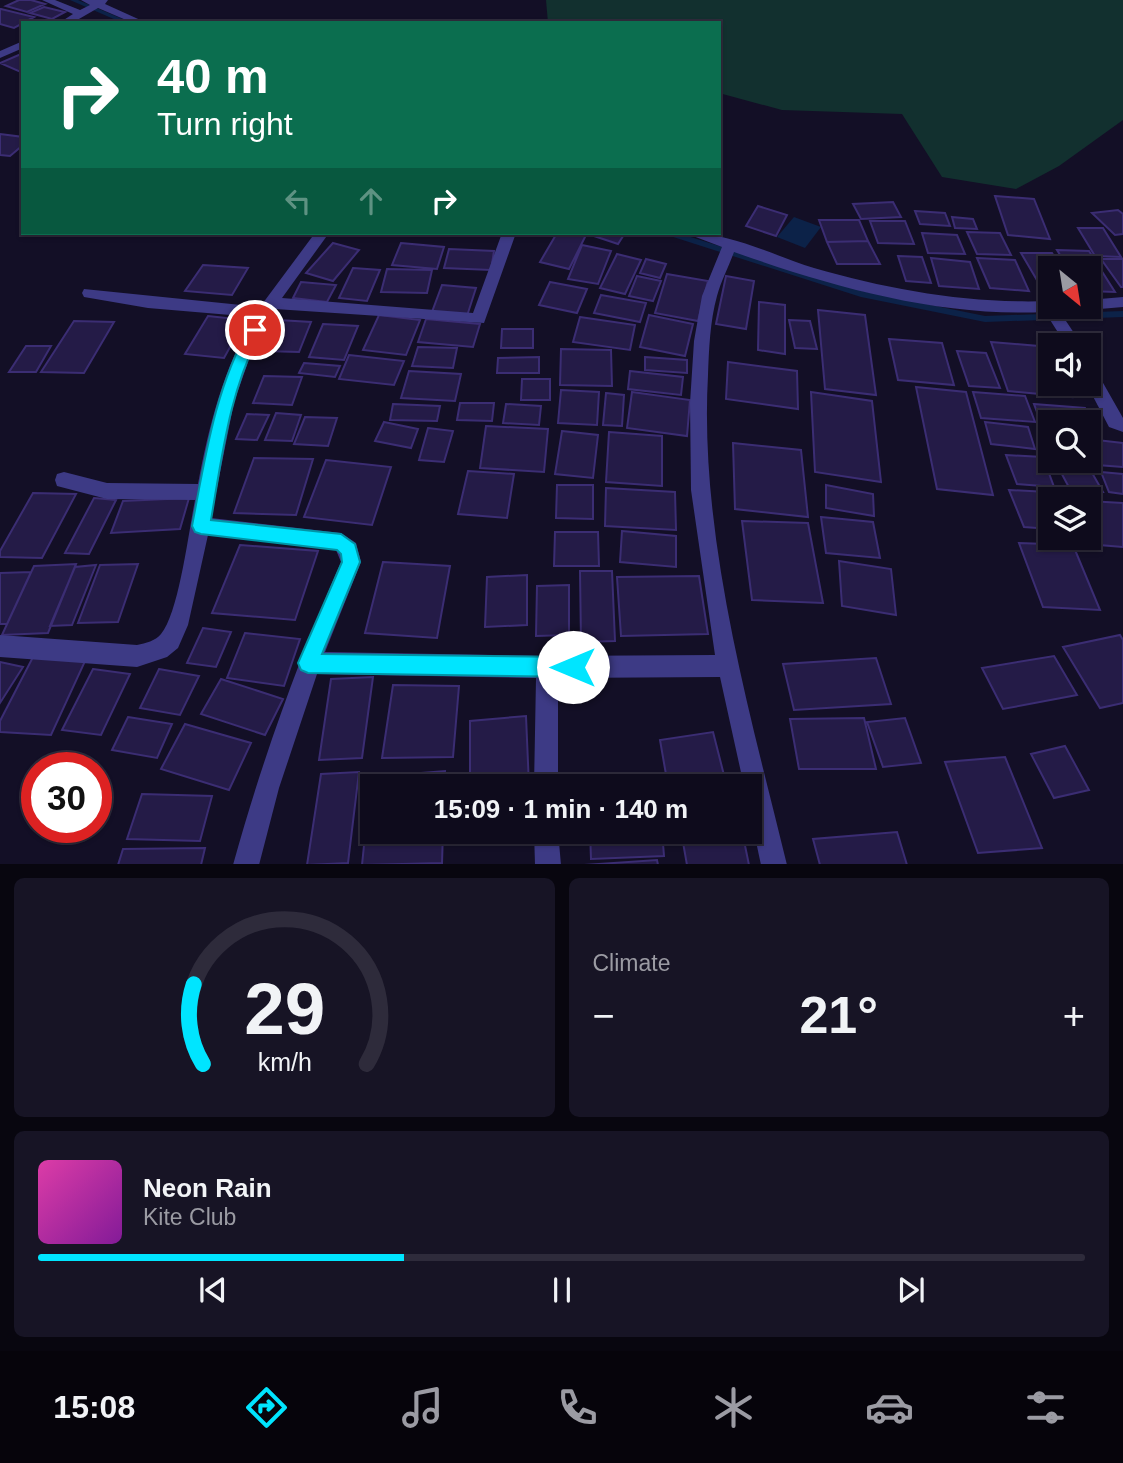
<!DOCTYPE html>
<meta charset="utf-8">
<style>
:root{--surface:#0e0b1c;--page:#171425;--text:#f1f3f6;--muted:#9b9ba3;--line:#2e2b3b;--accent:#00e5ff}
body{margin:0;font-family:Arial,sans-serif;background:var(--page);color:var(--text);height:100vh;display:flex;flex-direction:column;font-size:26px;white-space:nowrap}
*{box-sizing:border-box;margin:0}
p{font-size:23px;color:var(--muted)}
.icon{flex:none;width:38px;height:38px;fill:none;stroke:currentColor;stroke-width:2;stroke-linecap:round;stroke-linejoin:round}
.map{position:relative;height:864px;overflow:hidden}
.drawer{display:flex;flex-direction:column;gap:14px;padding:14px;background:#08060f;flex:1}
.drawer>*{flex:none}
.guide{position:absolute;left:21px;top:21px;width:700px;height:214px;border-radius:0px;box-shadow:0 2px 5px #0004,0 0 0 2px var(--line);background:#0b6e4f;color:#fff;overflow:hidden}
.needle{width:46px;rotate:150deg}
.tools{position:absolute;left:1038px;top:256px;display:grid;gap:14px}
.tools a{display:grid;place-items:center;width:63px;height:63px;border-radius:0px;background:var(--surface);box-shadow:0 2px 5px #0004,0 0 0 2px var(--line);font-size:35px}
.speed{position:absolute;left:21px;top:752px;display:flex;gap:14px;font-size:35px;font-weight:700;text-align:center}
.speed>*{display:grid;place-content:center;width:91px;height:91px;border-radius:50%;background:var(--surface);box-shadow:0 2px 5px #0004,0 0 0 2px var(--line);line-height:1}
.speed .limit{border:10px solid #d22;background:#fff;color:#111}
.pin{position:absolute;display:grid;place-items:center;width:60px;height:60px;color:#fff;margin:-30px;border:4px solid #fff;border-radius:50%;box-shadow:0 2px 7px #0007}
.me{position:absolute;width:77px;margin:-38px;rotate:270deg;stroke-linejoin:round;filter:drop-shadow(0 0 5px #0008)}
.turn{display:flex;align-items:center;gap:24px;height:147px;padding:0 21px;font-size:32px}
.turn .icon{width:91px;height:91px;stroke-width:2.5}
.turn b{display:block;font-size:49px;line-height:60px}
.lanes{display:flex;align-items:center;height:66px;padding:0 21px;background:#0003;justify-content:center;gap:35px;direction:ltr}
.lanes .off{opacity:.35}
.big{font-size:52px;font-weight:600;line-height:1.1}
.drawer .tile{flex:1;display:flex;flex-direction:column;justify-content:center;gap:10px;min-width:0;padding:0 24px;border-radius:10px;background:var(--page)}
.drawer .dial{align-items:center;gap:0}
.dial svg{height:182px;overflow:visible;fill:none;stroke:var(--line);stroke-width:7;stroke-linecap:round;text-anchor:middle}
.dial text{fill:var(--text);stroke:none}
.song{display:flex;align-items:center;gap:21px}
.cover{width:84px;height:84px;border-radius:10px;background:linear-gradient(135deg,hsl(320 70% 55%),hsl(290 70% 35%))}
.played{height:7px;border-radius:4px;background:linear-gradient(90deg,var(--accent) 35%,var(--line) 35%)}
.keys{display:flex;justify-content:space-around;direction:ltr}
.heat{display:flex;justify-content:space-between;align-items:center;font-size:38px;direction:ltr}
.drawer .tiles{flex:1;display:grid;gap:14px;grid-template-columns:1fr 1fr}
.tile:last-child{grid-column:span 2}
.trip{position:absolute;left:360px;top:774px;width:402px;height:70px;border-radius:0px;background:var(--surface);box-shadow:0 2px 5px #0004,0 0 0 2px var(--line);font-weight:600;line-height:70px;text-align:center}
.tab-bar{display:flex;height:112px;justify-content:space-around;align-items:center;background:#06040b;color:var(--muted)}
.tab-bar .icon{width:49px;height:49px}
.tab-bar .active{color:var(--accent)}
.tab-bar b{font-size:32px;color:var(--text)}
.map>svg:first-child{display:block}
.green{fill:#12302f}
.water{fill:#0c2248}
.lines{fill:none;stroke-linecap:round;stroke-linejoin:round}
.stream{fill:#0c2248;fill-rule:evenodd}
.building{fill:#241b47;stroke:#3b2d73;stroke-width:2}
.minor{fill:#3d3a85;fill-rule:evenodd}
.route{fill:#00e5ff;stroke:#0095a6;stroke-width:2}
</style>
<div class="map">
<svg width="1123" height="865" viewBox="0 0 1123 865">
<rect width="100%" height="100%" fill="#130f26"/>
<path class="green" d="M546,0h577v120l-64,46 -43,23 -74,-12 -40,-63 -120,-4 -63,-17v-70h-171z"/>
<path class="water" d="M794,217l27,10 -16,21 -28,-11z"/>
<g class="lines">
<path class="stream" d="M70,0h8l54,23h-9z
M666,233h12l184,58 123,25 138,-5v6l-138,5 -124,-25 -194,-62z"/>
</g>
<path class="building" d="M19,0h12l14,4 -18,8 -21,-6z
M44,7l21,5 -13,7 -22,-6z
M0,9h1l33,8 -20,11 -14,-4z
M21,54l2,19 -23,-10z
M0,134l23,3v8l-13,11 -10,-1z
M995,196l39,3 16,40 -42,-4z
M893,202l8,15 -40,2 -8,-15z
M758,206l29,9 -11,21 -30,-10z
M1118,210l5,4v20l-8,1 -23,-22z
M915,211l30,2 5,13 -30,-2z
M952,217l21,2 4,10 -22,-1z
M819,220h40l9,21 -41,1z
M870,221h35l9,23 -36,-1z
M1078,228h25l18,29 -26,-1z
M967,232l33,1 11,22 -34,-1z
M557,233h30l-18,36 -29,-7z
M597,233h28l-7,11 -24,-8z
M922,233l35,2 8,19 -37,-1z
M868,241l12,23h-43l-10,-22z
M333,243l26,7 -26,31 -27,-8z
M401,243l43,4 -7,22 -45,-4z
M582,245l29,6 -13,33 -30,-5z
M449,249l45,2 -3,19 -47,-2z
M1057,250l32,1 26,41 -27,-1v-23h-20z
M1021,253h31l9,15h-11v19h-9z
M617,254l24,6 -16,34 -25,-6z
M898,256l24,1 9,26 -25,-2z
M931,258l39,4 9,27 -40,-3z
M977,258l38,2 14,31 -39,-3z
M646,259l20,5 -6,14 -20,-5z
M1101,259h22v28h-2z
M203,265l45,3 -16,27 -47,-4z
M353,268l27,2 -13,31 -28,-3z
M387,269l45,1 -5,23 -46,-1z
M667,274l41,7 -10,40 -43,-8z
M637,276l24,5 -8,20 -24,-5z
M726,276l28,5 -8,48 -30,-5z
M301,282l35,3 -9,17 -34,-4z
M550,282l37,7 -10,24 -38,-8z
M442,285l34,3 -9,28 -35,-4z
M601,295l45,8 -6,19 -46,-9z
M759,302l26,3v49l-27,-4z
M818,310l47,5 11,80 -51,-6z
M379,315l41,5 -14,35 -43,-5z
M649,315l44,9 -8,32 -45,-9z
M208,316l37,4 -21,38 -39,-4z
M580,317l55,8 -5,25 -57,-8z
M426,319l54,5 -7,23 -55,-5z
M278,320l33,2 -12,30 -35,-1z
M789,320l21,1 7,28 -22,-1z
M74,321l40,1 -30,51 -43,-1z
M323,324l35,2 -14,34 -35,-3z
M502,329h31v19h-32z
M889,339l53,4 12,42 -56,-5z
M991,342l59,5v36h17l5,14 -64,-6z
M26,346h25l-15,26h-27z
M418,347l39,1 -4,20 -41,-2z
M561,349l50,1 1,36 -52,-1z
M957,351l29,2 14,35 -31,-2z
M349,355l55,6 -10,24 -55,-6z
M539,357v16h-42l1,-15z
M645,357l42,3v13l-42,-3z
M728,362l69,9 1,38 -72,-10z
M304,363l36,3 -5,11 -36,-4z
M409,371l52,3 -6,27 -54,-3z
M630,371l53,6 -2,18 -53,-6z
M264,376l38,1 -10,28 -39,-2z
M522,379h28v21h-29z
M916,387l50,5 27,103 -56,-6z
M561,390l38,2 -2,33 -39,-2z
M632,392l58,8 -3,36 -60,-8z
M811,392l61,9 9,81 -66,-10z
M973,392l52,4 10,26 -54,-4z
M606,393l18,2 -2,31 -19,-1z
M460,403h34l-2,18 -35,-1z
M393,404l47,2 -3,15 -47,-1z
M506,404l35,2 -2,19 -36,-2z
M1034,404l51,4 11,26h-8v-12h-38v9l-6,-1z
M276,413l25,2 -9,26 -27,-1z
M247,414l22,1 -12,25 -21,-1z
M305,417l32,1 -9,28 -34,-2z
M384,422l34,7 -7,19 -36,-7z
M985,422l43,5 7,22 -44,-5z
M486,426l62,3 -4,43 -64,-4z
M428,428l25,3 -9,31 -25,-2z
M562,431l36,4 -5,43 -38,-4z
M609,432l53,4v50l-56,-4z
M1088,439l35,4v24l-26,-2z
M733,443l68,7 7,67 -73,-8z
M1006,455l37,2 11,30 -37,-3z
M254,458l59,1 -17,56 -62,-2z
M326,460l65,7 -19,58 -68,-8z
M1087,464l16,28 -31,1 -15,-28z
M468,471l46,3 -7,44 -49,-4z
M1101,472l22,2v20l-14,-2z
M557,485h36v34l-37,-1z
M826,485l47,9 1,22 -48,-8z
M606,488l69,4 1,38 -71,-4z
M1009,490l57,3 3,6h-19v30l-26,-2z
M33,493l43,1 -34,64 -42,-1v-6z
M94,498l22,2 -27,54 -24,-1z
M189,498l-9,31 -69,4 12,-32z
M1088,501l35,2v44l-24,-2 -11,-25z
M821,517l52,5 7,36 -54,-5z
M742,521l66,2 15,80 -71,-3z
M622,531l54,5v31l-56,-5z
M555,532h43l1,34h-45z
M1019,543l54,2 27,65 -57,-3z
M240,545l78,6 -23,69 -83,-7z
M839,561l52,8 5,46 -54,-9z
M383,562l67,4 -13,72 -72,-5z
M76,564l-28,69 -46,2 32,-69z
M138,564l-20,58 -40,1 22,-58z
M96,565l-24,60 -22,1 25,-59z
M580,571h32l3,70 -34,1z
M31,572l-24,52h-7v-51z
M527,575v50l-42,2 2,-50z
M699,576l9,58 -87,2 -4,-59z
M569,585v50l-33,1 1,-50z
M203,628l28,4 -15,35 -29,-4z
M245,633l55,6 -16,47 -57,-8z
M1120,635l3,5v63l-23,5 -37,-61z
M1054,656l23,39 -74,14 -21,-41z
M33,657l53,2 -35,76 -51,-3v-11z
M876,658l15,46 -97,6 -11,-46z
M0,662l23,5 -23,36z
M93,669l37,5 -29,61 -39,-5z
M159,669l40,7 -19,39 -40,-7z
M373,677l-11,81 -43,2 12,-81z
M221,679l62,20 -18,36 -64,-21z
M393,685l66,1 -6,71 -71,1z
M526,716l3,70h-59v-65z
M128,717l44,7 -15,34 -45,-8z
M864,718l12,51h-77l-9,-50z
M905,718l16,45 -38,4 -16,-45z
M185,724l66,19 -22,47 -68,-21z
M713,732l13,51 -58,3 -8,-46z
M1065,746l24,44 -35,8 -23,-44z
M1005,757l37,91 -64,5 -33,-91z
M445,771l-1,15h-71v45h70l-1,32 -80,2 9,-88z
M359,772l-11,91 -41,2 14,-91z
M142,794l70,2 -12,45 -73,-2z
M590,831h72l2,25 -73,3z
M681,831h61l7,34h-62z
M897,832l10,33h-87l-7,-26z
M205,848l-4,17h-83l5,-16z
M657,860l1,5h-74z"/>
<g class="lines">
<path class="minor" d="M42,0h13l25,10 10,-5 -9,-5h27l-3,4 42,19h-14l-35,-15 -26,15h-13l14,-9z
M23,41v7l-23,10v-7z
M315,233h14l-47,65 191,15 29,-80h14l-32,90 -209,-14 -22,39 -19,54 -23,116 130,15 15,10 5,19 -36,90 222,4 168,-1 -24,-165 -1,-87 4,-62 8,-45 20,-49 -29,-11 -2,-3c39,0 84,23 123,35 76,22 156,36 236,33v5h26l-2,4 -14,2 22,33h-16l-21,-33c-106,5 -212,-25 -311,-60 -5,14 -13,29 -17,44 -7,25 -8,53 -9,79 -9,161 41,334 79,490h-26l-10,-47v-32h-7l-24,-109 -162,1v108h-24l2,-108 -219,-4 -38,114 -20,77h-26c29,-105 65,-204 108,-303l-5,-12 -128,-15 -20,90 -10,23 -11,9 -30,10 -137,-10v-22l137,10c9,-2 18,-4 24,-11 18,-21 28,-105 34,-134l-88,-1 -50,-13 -2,-6 2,-6 7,-2 43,11 91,1c11,-58 25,-115 56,-167l-106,-9 -64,-11 -2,-4 2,-4 176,18z
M1123,297v10l-35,3 -7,-4h7v-6z
M1088,365l6,2 29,51v14l-14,-5 -23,-44h2z
M534,831h24l3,34h-26z"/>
</g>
<path class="route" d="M255,325l7,5c-32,57 -40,126 -51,190l130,14 14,10 5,18 -38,92 251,3 7,3 3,7 -3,7 -7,3 -265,-4 -7,-3 -3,-7 44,-101 -1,-8 -4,-4 -136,-16 -6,-2 -3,-6c13,-67 23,-139 58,-199z"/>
</svg>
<div class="tools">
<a><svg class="needle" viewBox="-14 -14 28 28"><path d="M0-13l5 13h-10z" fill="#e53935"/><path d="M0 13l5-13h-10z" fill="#9b9ba3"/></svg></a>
<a><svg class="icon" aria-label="sound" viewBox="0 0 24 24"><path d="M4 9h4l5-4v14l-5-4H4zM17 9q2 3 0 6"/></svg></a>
<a><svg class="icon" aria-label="search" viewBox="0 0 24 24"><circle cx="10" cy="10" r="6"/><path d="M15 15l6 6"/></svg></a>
<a><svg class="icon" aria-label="layers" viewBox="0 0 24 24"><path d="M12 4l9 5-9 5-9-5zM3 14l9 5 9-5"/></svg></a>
</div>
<div class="speed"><div class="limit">30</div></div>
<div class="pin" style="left:255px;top:330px;background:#d93025"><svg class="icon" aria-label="arrive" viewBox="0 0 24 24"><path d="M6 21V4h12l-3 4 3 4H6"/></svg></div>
<svg class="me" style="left:573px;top:667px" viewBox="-20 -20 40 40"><circle r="19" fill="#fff"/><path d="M0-13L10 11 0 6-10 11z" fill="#00e5ff"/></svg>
<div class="trip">15:09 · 1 min · 140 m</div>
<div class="guide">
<div class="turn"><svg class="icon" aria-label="right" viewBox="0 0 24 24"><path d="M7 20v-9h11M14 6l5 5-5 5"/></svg><div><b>40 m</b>Turn right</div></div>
<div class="lanes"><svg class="icon off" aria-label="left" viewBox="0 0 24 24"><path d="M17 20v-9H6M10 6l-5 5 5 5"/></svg><svg class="icon off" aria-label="ahead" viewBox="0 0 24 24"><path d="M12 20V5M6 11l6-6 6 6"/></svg><svg class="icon" aria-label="right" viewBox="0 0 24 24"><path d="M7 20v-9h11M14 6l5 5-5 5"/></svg></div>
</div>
</div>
<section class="drawer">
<div class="tiles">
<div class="tile dial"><svg viewBox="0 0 100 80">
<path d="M14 69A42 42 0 1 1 86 69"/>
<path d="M14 69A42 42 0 0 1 10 34" stroke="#00e5ff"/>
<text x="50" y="56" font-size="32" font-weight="700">29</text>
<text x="50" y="72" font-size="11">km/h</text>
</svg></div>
<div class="tile"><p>Climate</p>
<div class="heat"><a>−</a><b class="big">21°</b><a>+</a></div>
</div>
<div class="tile">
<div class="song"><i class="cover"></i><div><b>Neon Rain</b><p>Kite Club</p></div></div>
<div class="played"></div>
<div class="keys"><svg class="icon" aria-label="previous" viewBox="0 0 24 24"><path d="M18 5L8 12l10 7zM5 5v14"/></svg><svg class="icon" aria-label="pause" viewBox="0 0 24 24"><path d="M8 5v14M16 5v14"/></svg><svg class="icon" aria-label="next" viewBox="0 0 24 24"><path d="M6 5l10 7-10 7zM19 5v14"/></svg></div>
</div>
</div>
</section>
<nav class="tab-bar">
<b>15:08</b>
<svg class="icon active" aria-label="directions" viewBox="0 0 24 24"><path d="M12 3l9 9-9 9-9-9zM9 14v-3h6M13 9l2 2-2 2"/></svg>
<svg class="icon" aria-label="music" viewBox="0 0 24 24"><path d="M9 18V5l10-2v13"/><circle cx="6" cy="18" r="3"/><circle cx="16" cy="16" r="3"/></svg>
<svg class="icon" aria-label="phone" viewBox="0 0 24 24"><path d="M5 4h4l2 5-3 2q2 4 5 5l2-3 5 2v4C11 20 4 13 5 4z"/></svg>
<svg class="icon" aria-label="climate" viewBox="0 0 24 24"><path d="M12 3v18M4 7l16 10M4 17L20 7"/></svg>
<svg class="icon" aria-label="car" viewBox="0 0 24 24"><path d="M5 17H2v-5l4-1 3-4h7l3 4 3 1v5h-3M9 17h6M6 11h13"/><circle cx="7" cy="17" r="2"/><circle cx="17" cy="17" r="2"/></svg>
<svg class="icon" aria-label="filters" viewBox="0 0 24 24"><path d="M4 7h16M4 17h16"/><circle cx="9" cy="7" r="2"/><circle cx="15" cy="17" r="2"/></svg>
</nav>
